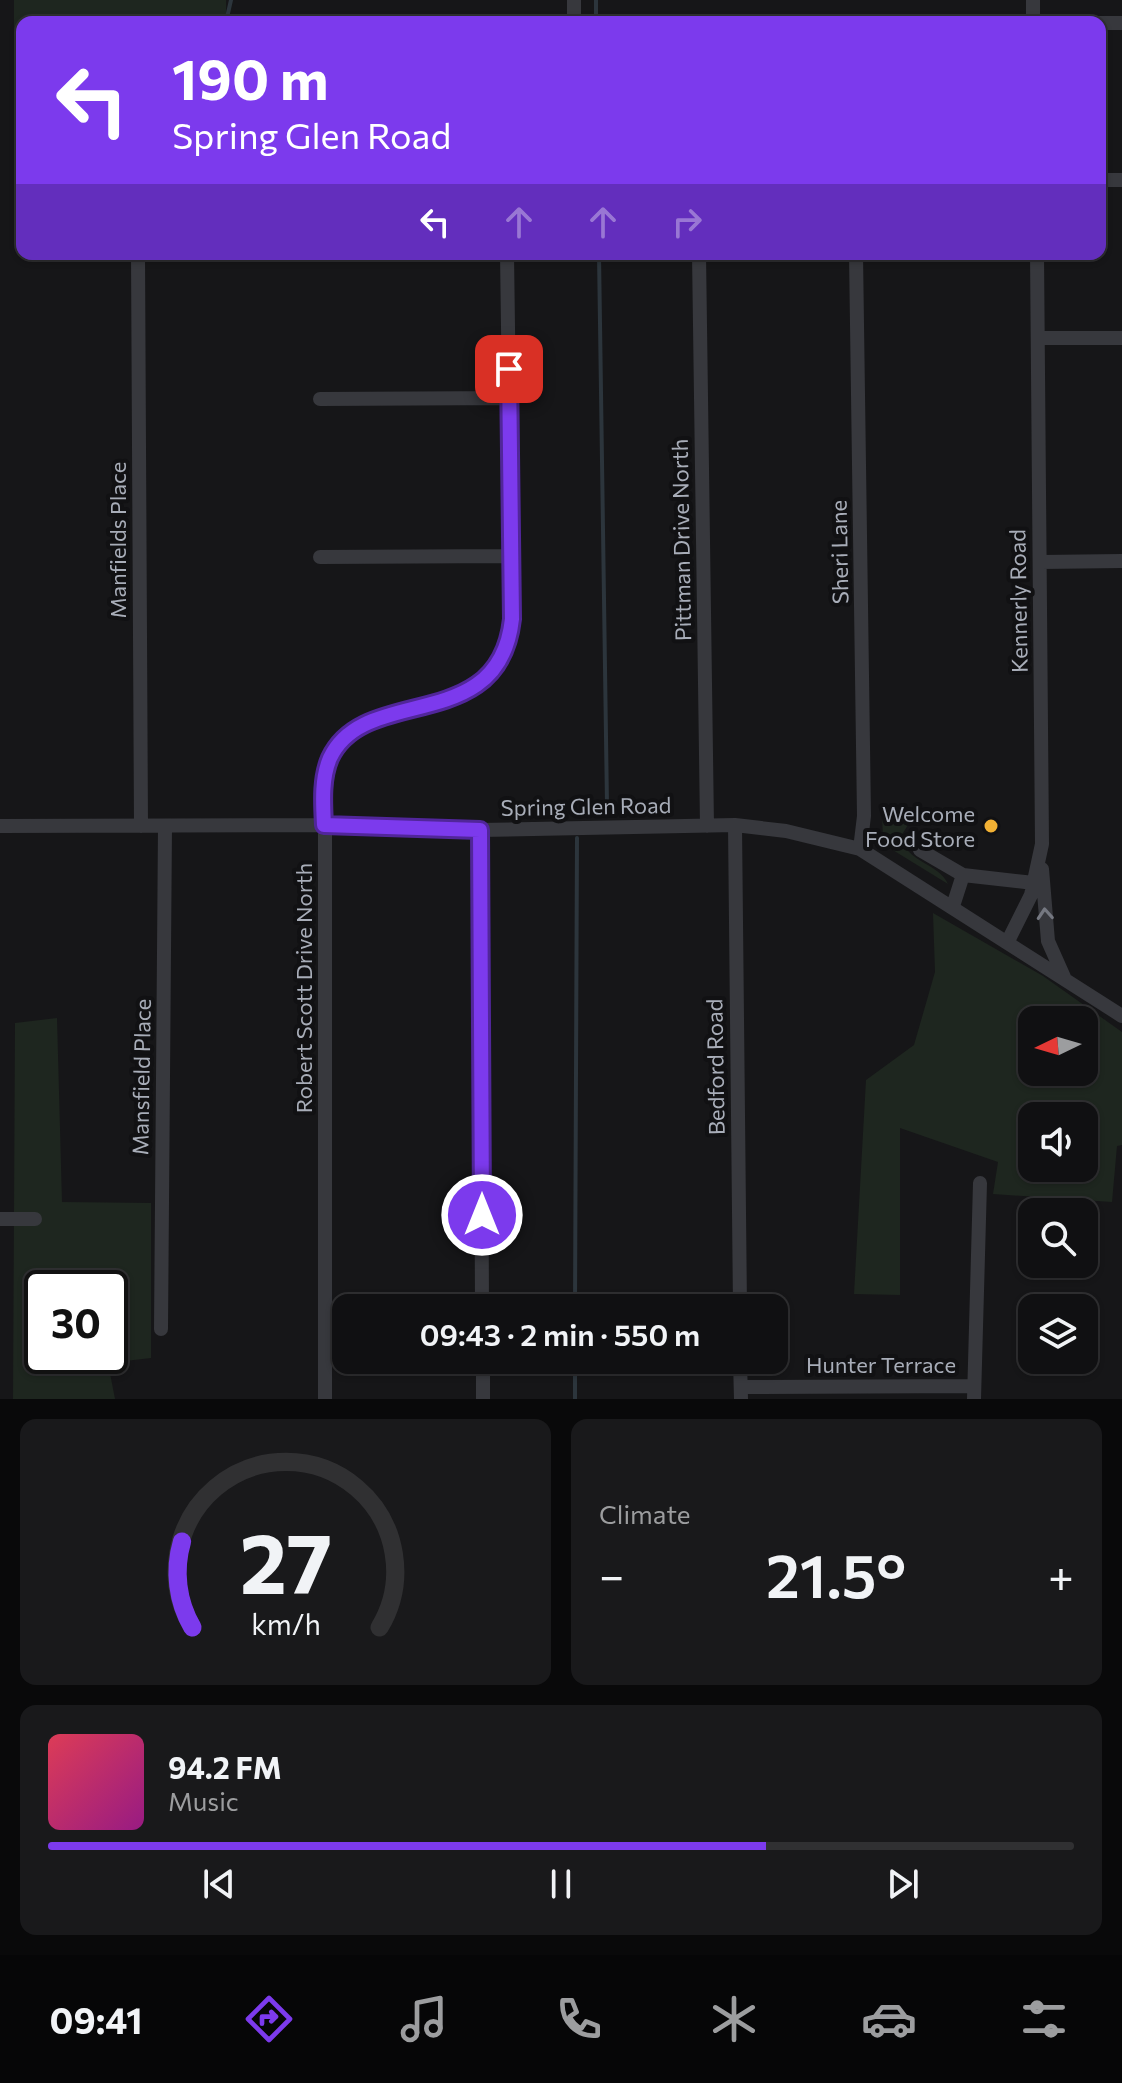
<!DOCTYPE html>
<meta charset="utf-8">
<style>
:root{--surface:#101012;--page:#19191b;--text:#f1f3f6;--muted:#9c9d9f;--line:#303032;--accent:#7c3aed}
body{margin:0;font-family:Commissioner,sans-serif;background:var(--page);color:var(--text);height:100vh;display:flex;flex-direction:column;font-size:30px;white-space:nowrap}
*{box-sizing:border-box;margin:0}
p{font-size:26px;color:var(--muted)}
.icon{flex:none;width:44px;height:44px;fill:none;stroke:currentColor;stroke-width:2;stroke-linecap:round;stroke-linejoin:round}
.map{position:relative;height:1399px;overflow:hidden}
.panel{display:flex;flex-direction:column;gap:20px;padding:20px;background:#09090a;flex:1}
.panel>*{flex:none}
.banner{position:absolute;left:16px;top:16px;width:1090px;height:244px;border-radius:16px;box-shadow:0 2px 6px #0004,0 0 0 2px var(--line);background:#7c3aed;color:#fff;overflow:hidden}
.needle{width:52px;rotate:265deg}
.tools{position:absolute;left:1018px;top:1006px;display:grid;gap:16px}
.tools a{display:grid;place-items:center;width:80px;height:80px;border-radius:16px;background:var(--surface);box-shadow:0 2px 6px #0004,0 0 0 2px var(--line);font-size:40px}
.speed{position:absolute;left:24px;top:1270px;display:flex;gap:16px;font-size:40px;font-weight:700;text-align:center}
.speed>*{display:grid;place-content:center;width:104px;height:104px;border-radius:50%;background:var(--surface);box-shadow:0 2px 6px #0004,0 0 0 2px var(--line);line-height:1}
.speed .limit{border:4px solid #111;border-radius:12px;background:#fff;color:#111}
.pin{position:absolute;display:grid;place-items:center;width:68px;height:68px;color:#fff;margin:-34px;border-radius:16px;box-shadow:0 4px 12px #0006}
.me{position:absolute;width:88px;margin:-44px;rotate:0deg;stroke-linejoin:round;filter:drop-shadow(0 0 6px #0008)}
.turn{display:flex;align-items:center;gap:28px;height:168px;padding:0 24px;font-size:36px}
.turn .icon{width:104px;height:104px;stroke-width:2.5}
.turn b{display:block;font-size:56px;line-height:68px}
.lanes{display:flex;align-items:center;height:76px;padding:0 24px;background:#0003;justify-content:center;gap:40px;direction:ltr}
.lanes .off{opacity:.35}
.big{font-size:60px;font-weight:600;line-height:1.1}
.panel .tile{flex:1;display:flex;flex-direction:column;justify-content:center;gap:12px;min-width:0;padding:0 28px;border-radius:16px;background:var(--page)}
.panel .dial{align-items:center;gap:0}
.dial svg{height:208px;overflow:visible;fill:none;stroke:var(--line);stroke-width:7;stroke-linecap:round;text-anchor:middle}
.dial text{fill:var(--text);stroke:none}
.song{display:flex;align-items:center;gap:24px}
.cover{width:96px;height:96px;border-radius:12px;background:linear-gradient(135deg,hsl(350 70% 55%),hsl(310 70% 35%))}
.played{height:8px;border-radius:4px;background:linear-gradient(90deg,var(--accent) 70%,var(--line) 70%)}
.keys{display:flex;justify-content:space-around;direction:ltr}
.heat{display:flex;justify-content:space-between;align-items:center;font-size:44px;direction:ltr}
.panel .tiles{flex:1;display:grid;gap:20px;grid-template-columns:1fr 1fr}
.tile:last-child{grid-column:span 2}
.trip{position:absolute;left:332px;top:1294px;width:456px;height:80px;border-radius:16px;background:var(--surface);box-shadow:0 2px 6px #0004,0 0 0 2px var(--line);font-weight:600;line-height:80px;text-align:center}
.menu{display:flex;height:128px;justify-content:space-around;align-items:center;background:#060607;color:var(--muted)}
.menu .icon{width:56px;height:56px}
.menu .on{color:var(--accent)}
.menu b{font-size:36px;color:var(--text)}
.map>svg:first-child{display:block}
.green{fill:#1e261f;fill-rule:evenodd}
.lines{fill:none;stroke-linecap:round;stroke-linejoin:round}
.stream{stroke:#2c353c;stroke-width:4}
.minor{stroke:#37383d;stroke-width:14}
.oneway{stroke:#757881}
.route-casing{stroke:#51269a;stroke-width:20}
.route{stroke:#7c3aed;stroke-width:14}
.poi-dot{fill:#f2b134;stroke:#111113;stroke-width:3}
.labels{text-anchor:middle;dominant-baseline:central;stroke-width:8;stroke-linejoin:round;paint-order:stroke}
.street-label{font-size:22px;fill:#a8adb8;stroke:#111113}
.poi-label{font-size:22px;fill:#a8adb8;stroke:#111113;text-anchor:end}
</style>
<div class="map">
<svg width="1122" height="1399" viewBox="0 0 1122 1399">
<rect width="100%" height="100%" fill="#161618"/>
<path class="green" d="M14,0h212v22h-204v18h-8z
M957,808l1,15 -48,-1 -9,14c3,25 39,28 47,48l-65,-40 -1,-35z
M933,913l110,63 79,56v113l-5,1 -5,56 -119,-8 5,-32 -98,-34v167l-46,-1 12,-214 48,-35 21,-73zM1084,1020v52h-52v-52zM1084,1116v52h-52v-52z
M57,1018l5,184 89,1v155l-43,5 7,36h-102l2,-376zM42,1288h68v68h-68z"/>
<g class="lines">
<path class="stream" d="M596,0v22
M226,22l5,-22
M599,254l8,551
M575,1308l2,-470
M575,1399v-39"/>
<path class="minor" d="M574,0v22
M1033,0v22
M1100,23h22
M1100,180h22
M138,254l3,572
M699,254l8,572
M856,254l8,562 -4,33
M1038,338h84
M320,399l189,-1
M320,557l191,-1
M1041,562l81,-1
M735,825l5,483
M0,826l324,-1 156,5 255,-5 51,6 74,18 262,167
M480,830l2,478
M920,850l43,25
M1042,869l6,72 16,36
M953,906l10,-31 71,8
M1008,941l23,-46 11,-51 -5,-590
M0,1219h35
M161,1329l4,-503
M483,1360v39
M740,1360l1,39
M741,1387l233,-1
M325,1399v-625c34,-98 174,-34 187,-155l-5,-365
M974,1399l6,-216"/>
</g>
<defs><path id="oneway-chevron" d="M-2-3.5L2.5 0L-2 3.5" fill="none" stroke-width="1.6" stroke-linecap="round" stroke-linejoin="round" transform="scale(2)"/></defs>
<use class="oneway" href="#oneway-chevron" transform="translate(1045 914) rotate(-94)"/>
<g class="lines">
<defs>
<path id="route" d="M482,1215l-2,-385 -156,-5c-1,-21 -3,-46 6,-67 35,-75 169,-21 182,-139l-3,-250"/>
</defs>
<use href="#route" class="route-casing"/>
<use href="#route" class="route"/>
</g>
<circle class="poi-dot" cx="991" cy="826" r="8"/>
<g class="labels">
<g class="street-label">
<text transform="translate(117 540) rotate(-90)">Manfields Place</text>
<text transform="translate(681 540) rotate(-91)">Pittman Drive North</text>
<text transform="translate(839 552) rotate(-91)">Sheri Lane</text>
<text transform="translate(1018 601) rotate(-91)">Kennerly Road</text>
<text transform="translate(586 806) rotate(-1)">Spring Glen Road</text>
<text transform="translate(303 988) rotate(-90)">Robert Scott Drive North</text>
<text transform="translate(715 1067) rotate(-91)">Bedford Road</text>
<text transform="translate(141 1077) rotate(-89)">Mansfield Place</text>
<text x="881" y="1364">Hunter Terrace</text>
</g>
<g class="poi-label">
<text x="975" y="813">Welcome<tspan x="975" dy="25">Food Store</tspan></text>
</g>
</g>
</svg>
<div class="tools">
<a><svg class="needle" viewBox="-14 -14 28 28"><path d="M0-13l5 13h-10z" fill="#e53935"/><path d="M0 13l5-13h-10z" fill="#9c9d9f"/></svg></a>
<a><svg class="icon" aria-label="sound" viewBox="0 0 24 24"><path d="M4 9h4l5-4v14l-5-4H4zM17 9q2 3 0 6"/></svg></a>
<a><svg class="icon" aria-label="search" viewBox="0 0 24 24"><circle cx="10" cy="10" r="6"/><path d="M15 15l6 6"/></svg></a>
<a><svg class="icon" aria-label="layers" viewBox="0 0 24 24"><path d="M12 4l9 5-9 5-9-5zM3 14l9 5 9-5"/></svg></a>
</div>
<div class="speed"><div class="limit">30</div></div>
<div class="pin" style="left:509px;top:369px;background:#d93025"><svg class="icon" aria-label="arrive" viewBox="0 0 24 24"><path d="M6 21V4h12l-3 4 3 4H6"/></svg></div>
<svg class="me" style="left:482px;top:1215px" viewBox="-20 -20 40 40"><circle r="17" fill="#7c3aed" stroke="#fff" stroke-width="3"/><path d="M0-11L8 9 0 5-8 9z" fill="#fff"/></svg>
<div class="trip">09:43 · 2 min · 550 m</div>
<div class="banner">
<div class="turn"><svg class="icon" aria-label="left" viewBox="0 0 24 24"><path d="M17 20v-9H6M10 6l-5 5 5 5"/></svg><div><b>190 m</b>Spring Glen Road</div></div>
<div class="lanes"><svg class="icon" aria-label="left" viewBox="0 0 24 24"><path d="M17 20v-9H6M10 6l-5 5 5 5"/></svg><svg class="icon off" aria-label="ahead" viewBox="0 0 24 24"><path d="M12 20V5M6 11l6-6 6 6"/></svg><svg class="icon off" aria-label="ahead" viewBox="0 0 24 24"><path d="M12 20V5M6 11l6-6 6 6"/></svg><svg class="icon off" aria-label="right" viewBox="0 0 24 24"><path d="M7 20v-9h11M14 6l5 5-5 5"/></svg></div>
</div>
</div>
<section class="panel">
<div class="tiles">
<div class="tile dial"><svg viewBox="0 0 100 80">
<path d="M14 69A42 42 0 1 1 86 69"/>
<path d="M14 69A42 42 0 0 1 10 36" stroke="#7c3aed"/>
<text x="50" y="56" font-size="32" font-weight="700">27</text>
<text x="50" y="72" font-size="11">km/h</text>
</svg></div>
<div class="tile"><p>Climate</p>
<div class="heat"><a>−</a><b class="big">21.5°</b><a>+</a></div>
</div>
<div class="tile">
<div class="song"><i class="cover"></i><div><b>94.2 FM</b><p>Music</p></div></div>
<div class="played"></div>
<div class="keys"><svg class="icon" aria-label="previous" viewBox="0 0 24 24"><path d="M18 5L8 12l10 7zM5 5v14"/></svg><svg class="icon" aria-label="pause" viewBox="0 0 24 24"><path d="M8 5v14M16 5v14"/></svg><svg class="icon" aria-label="next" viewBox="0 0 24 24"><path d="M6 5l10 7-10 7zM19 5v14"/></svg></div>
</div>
</div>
</section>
<nav class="menu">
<b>09:41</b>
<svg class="icon on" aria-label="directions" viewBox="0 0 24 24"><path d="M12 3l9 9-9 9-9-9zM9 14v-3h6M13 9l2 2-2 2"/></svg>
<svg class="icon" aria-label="music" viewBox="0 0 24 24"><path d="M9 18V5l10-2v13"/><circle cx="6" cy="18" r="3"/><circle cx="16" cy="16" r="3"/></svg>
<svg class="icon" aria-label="phone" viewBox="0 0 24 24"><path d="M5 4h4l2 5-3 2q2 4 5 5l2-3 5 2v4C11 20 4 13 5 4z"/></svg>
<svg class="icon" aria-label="climate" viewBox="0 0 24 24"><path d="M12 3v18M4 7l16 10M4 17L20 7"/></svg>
<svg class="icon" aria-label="car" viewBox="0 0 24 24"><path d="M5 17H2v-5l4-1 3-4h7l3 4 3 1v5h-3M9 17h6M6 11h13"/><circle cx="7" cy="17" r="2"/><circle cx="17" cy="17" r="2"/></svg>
<svg class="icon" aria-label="filters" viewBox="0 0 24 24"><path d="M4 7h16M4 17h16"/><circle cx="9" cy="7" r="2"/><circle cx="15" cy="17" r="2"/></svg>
</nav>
